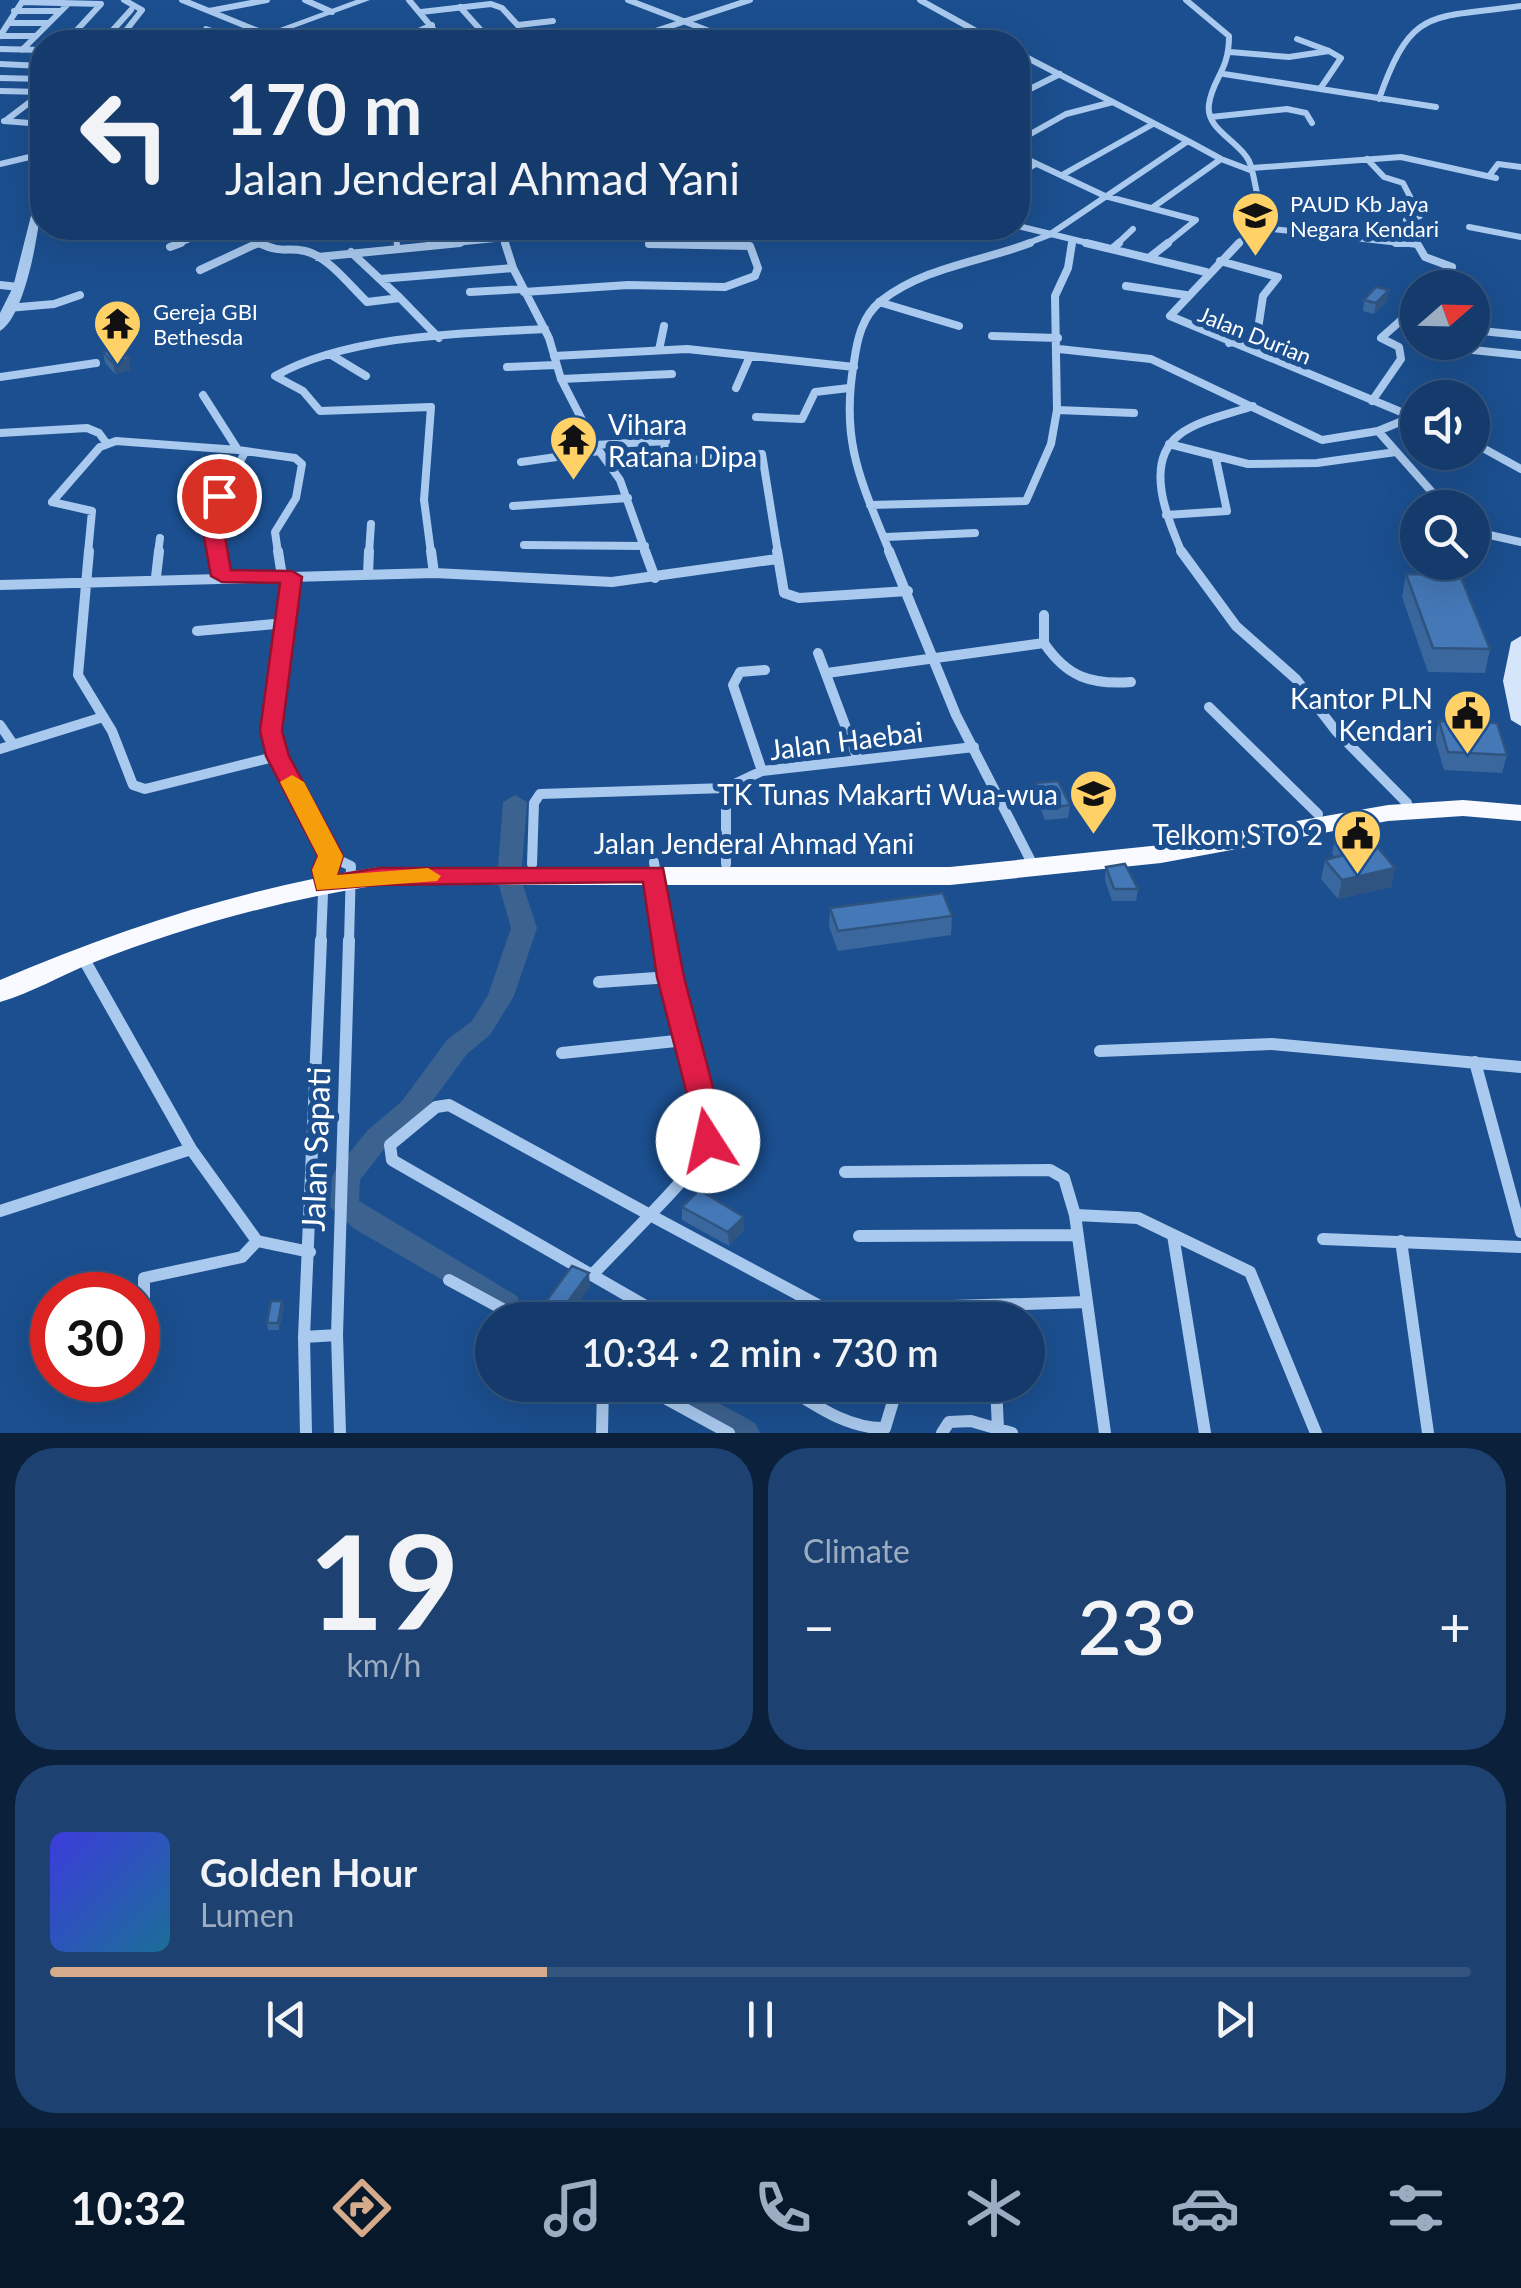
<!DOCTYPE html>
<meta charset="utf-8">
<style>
:root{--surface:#143b6b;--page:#1d4271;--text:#f1f3f6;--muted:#9dadc1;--line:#33557e;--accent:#d6ab8b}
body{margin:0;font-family:Lato,sans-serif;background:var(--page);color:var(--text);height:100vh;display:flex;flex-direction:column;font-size:38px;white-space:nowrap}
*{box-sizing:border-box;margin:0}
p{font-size:32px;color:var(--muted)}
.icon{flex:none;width:55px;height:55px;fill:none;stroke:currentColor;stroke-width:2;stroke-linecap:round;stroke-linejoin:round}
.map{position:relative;height:1433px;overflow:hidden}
.side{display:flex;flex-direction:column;gap:15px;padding:15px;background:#0b203b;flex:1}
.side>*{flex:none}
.banner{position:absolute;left:30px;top:30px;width:1000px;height:210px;border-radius:40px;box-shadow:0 10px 40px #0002,0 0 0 2px var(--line);background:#143b6b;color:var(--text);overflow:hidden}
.needle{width:65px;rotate:70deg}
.controls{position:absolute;left:1400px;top:270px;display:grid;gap:20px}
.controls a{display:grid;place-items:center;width:90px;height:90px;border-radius:50%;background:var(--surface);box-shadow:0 10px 40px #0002,0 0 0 2px var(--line);font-size:50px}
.speed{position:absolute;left:30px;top:1272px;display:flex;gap:20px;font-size:50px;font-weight:700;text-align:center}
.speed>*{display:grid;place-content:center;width:130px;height:130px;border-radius:50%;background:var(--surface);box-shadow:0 10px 40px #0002,0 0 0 2px var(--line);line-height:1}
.speed .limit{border:15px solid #d22;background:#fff;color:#111}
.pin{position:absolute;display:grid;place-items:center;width:85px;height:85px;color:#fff;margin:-42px;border:5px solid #fff;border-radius:50%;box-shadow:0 2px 10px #0007}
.me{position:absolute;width:110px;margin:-55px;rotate:350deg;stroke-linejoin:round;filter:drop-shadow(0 0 8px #0008)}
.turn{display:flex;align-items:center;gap:35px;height:210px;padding:0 30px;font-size:45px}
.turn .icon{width:130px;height:130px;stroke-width:2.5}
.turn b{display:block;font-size:70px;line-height:85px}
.big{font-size:75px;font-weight:600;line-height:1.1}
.side .card{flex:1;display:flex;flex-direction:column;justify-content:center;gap:15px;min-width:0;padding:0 35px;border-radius:40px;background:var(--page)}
.side .dial{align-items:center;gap:0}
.dial b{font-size:130px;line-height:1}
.song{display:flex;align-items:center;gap:30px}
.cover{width:120px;height:120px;border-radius:15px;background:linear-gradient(135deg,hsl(240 70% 55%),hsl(200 70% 35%))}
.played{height:10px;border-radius:5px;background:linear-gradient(90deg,var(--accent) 35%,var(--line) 35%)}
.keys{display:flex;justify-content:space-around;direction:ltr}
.heat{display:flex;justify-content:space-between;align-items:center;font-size:55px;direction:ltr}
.side .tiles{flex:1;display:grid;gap:15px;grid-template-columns:1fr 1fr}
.card:last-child{grid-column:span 2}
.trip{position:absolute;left:475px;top:1302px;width:570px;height:100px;border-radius:50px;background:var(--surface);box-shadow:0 10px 40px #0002,0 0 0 2px var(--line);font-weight:600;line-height:100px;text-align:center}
.menu{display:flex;height:160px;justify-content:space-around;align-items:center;background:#08182b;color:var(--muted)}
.menu .icon{width:70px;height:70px}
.menu .current{color:var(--accent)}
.menu b{font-size:45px;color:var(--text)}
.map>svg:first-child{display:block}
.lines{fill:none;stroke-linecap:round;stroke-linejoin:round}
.river{fill:#3c6290;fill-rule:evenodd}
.minor-far3{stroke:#a9c9ee;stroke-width:6}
.minor-far2{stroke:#a9c9ee;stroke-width:8}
.minor-far1{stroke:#a9c9ee;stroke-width:10}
.minor{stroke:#a9c9ee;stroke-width:12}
.tertiary{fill:#a9c9ee;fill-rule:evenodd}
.secondary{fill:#d6e6fa;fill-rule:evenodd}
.trunk{fill:#f8faff;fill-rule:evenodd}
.wall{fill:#3a679d}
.shaded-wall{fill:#305480}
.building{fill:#4478b7;stroke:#305480;stroke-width:2.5}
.route{fill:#e11d48;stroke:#92132f;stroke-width:2.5}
.slow{fill:#f59e0b}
.labels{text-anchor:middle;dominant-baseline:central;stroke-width:10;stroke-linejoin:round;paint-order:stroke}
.far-poi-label{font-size:22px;fill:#fff;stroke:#1b4f8f;text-anchor:start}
.far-street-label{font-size:22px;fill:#fff;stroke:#1b4f8f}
.poi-label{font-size:28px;fill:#fff;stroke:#1b4f8f;text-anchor:end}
.street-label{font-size:28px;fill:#fff;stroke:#1b4f8f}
.near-street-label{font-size:32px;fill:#fff;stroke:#1b4f8f}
</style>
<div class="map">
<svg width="1521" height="1433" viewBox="0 0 1521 1433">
<rect width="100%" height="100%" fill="#1b4f8f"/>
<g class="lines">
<path class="river" d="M515,795l12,7 -6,77 16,49 -23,68 -24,39 -23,19 -45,61 -34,29 -28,36 -1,21 158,95 4,9 -4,9 -11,3 -153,-89 -24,-22 3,-29 4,-8 32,-39 34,-29 45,-61 25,-19 16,-26 23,-67 -14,-49 6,-77z
M642,1385h44l69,38 5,10h-45l-68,-39z"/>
<path class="minor-far3" d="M182,0l86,35
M305,0l27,12
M409,0l35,42
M628,0l110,42
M920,0l76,42
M1186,0l43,36c0,36 -16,41 -20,68 -4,26 31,37 40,57 6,14 6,31 12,46l-7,20 -17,18
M460,7l26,29
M14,11h46
M209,11l58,-11
M421,12l70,-8 11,4 21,23
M10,23h38
M518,25l35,-4
M206,29l37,13
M183,35l21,7
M0,36l22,-34 79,2 -35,38
M0,36h36
M102,42l29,-32
M117,42l25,-32 -18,-10
M395,42l37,-17
M622,42l128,-42
M929,42l41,-13
M0,49l42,1
M22,50l46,-46
M1230,52l59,5 40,-6 -32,-12
M1018,53l170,88 -139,94 -26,10
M0,64l42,2
M1224,74l212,33
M0,78l42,1
M1320,89l21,-31 -12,-7
M0,91l42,1
M1018,95l42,-21
M1379,99c33,-94 52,-80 142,-93
M1211,117l76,-8 19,4 6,10
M4,121l38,3
M5,121l37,-28
M1018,141l48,-27 47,-12
M1188,141l33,18
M1018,155l87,41 91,24 -31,25
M0,164l42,-10
M1252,168l149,-11 95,21
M1018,174l18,-10
M1062,175l91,-51
M1489,176l9,-12 23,3
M1152,208l69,-49 29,11
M1018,226l78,19
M1254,227l164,18 -12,-25 14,-4 -17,-33 -19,-6 -17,-18
M1469,227l52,10
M230,228l34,17
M395,228l2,17
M429,243l3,-15
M649,244l56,1
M175,245l42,-17
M253,245l5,-2
M435,245l70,-7
M506,245l1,-17
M1071,245l1,-5
M1116,245l17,-16"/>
<path class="minor-far2" d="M259,243c24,11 25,4 46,8 23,5 46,36 62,51l33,-4 -49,-46
M505,243l8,25 36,70 12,41 34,66 25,35 26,73
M1086,243l120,29
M1239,243l-69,73 248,103
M1396,243h21
M1418,245l7,12 27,10 -26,21
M170,247l11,-4
M1112,249l7,-6
M318,257l142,-14
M1149,258l19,-15
M1220,261l58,16 -15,19 -5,33 -29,14
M200,270l58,-27
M380,279l133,-11
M0,285l19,2
M1126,286l60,9
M470,292l53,-3
M524,292l104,-7 97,2 30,-11 3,-8 -8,-22 -101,-2
M400,298l39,40
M879,302l80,24
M8,308l46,-4 26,-9
M1472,330l49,5
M992,336l66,2
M1444,347l77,8
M1059,349l92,10 171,81 56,-9 34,-14
M659,350l5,-24
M333,356l33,20
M554,356l133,-7 167,18
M507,367l48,-2
M0,377l96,-14
M561,379l111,-5
M736,388l14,-32
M203,395l35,55 57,8 7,6 -6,34 -21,34 3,21
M1372,401l29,-42 -2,-12 -18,-9 34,-30 -7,-4 10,-9
M1057,410l77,3
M756,417l46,2 13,-27 34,-4
M1378,431l68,77
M0,433l87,-5 12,5 8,11
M1472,442l49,27
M1169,444l79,20 69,-1 79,-11
M595,445l71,-4
M521,462l78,-11
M664,462l1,-31
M610,467l152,-13 16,99
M870,505l156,-4 25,-57 6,-34 -2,-114 13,-28 4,-25
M513,506l115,-8
M1166,515l61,-4 -11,-52
M1472,531l49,11
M886,537l89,-4
M524,545l121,1
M88,553l4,-42 -40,-9 48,-55 16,-6 122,9
M158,553l2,-15
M218,553l3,-55 24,-46
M369,553l2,-29
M431,553l-7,-53 7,-93 -111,4 -17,-20 -28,-15c73,-41 188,-43 270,-47
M890,553c-29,-72 -50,-111 -36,-191 3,-22 8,-46 27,-61 43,-34 99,-39 149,-58
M1182,553c-14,-33 -39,-90 -3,-118 19,-15 51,-21 74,-29"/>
<path class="minor-far1" d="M89,551l-11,124 34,56 21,54 12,4 133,-33
M218,551l3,25
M278,551l4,25
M431,551l3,22 178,9 165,-23
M645,551l10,27
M777,551l7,42 15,5 109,-7
M889,551l67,164 78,152
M1181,551l55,75 60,53 40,52 71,72
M368,574l1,-23
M156,577l3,-26
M0,585l292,-8
M1044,615v28
M197,631l89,-8
M818,653l40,107
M827,673l217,-30c23,34 47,42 87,39
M1209,707l109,107
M0,725l13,19
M0,749l103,-32
M762,771l-29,-86 7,-13 25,-2
M726,788v76
M654,862l11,80
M532,864l2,-61 6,-9 186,-6 36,-17 212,-24
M321,942l3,-73 6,-13
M349,942l2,-76 -21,-10 -52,-100 -7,-25 21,-154 142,-4"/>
<path class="minor" d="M665,940c7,49 51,168 37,207 -10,27 -33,47 -52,68l196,105
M599,982l71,-5
M1100,1051l172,-7 249,23
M562,1053l123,-13
M1475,1062l46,170
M845,1172l205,-2 14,8 11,37
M0,1211l191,-62 -109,-193
M1173,1235l32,198
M859,1236l217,-1
M1323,1239l198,8
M257,1241l53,11
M1401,1241l27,192
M592,1275l58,-60 -201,-110 -13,2 -46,38 2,15 278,160
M449,1280l74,40
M887,1308l200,-6
M144,1310v-32l98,-21 15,-16 -66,-92
M304,1337l33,-2
M641,1385l88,48
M783,1385c31,19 64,44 102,43l13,-43
M996,1385l2,44
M306,1433l-2,-96 17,-397
M340,1433l-3,-98 12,-395
M602,1433l1,-48
M942,1433l7,-11 22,-1 41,12
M1105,1433l-30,-218 63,3 112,54 66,161"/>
<path class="tertiary" d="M356,0h14l-115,42h-13z
M38,188h4c0,30 -15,127 -42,143v-18l13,-26z"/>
<path class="secondary" d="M1521,636v90l-10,-6 -8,-39 8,-39z"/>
<path class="trunk" d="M1463,800l58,5v16l-58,-5 -75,5 -227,42 -211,22h-571c-98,15 -195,42 -287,78 -31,12 -60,30 -92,39v-22c121,-52 248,-93 379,-113h571l211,-22 227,-40z"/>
</g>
<path class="wall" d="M1364,300l23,1 -13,13 -11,-3z
M103,352l28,18 -16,4 -10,-11z
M1406,574l84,75 -5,24 -57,-1 -26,-75z
M1439,721l68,34 -5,18 -58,-3 -9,-31z
M1036,783l34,22 -2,13 -23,2 -10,-25z
M1336,835l59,33 -4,19 -53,12 -17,-20 4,-19 10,-3 -3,-3z
M1106,867l32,22 -2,12h-24l-7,-21z
M830,908l122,8 -1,19 -113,16 -9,-24z
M682,1207l62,10v13l-15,16 -47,-26z
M590,1287l-25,33h-25l-1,-9z
M284,1307l-5,23h-11l-1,-7z"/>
<path class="shaded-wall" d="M1389,290l-2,11 -13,13 2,-11z
M129,359l2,11 -16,4 -2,-11z
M1395,868l-4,19 -53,12 4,-19z
M744,1217v13l-15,16 -1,-14z
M589,1273l1,14 -25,33h-9z
M282,1301l2,6 -5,23 -1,-7z"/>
<path class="building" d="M1376,287l13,3 -13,13 -12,-3z
M118,348l11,11 -16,4 -10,-11z
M1406,574l54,1 30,74 -57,-1z
M1439,721l58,2 10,32 -59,-3z
M1058,781l12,24 -23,3 -11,-25z
M1363,830l32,38 -53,12 -17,-20 26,-7 -15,-18z
M1125,864l13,25h-24l-8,-22z
M943,893l9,23 -114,15 -8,-23z
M699,1190l45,27 -16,15 -46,-25z
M572,1266l17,7 -33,45 -17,-7z
M271,1301h11l-4,22h-11z"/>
<path class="route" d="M219,490l10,6 -5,36 7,38 61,1 10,6 -20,154 7,25 54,100 -6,19 42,-7h284l21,109 37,141 -3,31h-20l-5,-31 -36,-141 -14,-95 -264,3 -62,5 -5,-20 6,-14 -52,-100 -6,-25 20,-148 -58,-1 -11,-6 -8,-44 6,-36z"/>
<path class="slow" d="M292,775l12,7 39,74 -6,19 91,-7 13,8 -4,5 -120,9 -5,-20 6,-14 -38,-74z"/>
<defs>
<symbol id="school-pin" viewBox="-11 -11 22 30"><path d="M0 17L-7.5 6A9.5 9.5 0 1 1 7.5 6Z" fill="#ffd166" stroke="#1b4f8f"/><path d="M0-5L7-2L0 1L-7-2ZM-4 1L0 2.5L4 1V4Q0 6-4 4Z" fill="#111"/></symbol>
<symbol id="temple-pin" viewBox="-11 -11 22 30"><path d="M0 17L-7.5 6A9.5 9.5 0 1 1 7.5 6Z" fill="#ffd166" stroke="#1b4f8f"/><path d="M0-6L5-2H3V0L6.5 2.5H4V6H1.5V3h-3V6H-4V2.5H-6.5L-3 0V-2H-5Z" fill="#111"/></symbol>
<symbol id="civic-pin" viewBox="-11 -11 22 30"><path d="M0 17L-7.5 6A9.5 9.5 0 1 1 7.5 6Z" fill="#ffd166" stroke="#1b4f8f"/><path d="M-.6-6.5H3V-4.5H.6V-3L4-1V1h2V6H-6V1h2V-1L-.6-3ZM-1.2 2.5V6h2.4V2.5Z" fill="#111"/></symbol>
</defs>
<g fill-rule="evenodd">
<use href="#school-pin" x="1228" y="188" width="55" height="75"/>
<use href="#temple-pin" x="90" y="296" width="55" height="75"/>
<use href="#temple-pin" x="546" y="412" width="55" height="75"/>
<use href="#civic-pin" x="1440" y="686" width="55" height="75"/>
<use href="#school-pin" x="1066" y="766" width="55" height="75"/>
<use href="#civic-pin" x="1330" y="806" width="55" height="75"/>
</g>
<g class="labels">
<g class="far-poi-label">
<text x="1290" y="203">PAUD Kb Jaya<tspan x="1290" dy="25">Negara Kendari</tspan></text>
<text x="153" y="311">Gereja GBI<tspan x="153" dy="25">Bethesda</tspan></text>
</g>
<g class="far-street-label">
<text transform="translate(1255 335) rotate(22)">Jalan Durian</text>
</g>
<g class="poi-label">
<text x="608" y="424" text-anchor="start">Vihara<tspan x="608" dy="32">Ratana Dipa</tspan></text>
<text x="1433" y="698">Kantor PLN<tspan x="1433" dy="32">Kendari</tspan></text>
<text x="1058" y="794">TK Tunas Makarti Wua-wua</text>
<text x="1323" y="834">Telkom STO 2</text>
</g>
<g class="street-label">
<text transform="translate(846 740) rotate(-7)">Jalan Haebai</text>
<text x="754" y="843">Jalan Jenderal Ahmad Yani</text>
</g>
<g class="near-street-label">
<text transform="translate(315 1149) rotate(-88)">Jalan Sapati</text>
</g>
</g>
</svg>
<div class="controls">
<a><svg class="needle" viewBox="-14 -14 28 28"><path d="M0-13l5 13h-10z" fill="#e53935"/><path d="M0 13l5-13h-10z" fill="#9dadc1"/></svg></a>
<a><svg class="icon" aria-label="sound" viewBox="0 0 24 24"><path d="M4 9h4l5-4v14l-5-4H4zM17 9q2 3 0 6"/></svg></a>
<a><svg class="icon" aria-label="search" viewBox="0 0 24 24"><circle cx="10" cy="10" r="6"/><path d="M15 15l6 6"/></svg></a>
</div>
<div class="speed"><div class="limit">30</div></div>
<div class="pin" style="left:219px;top:496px;background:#d93025"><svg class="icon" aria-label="arrive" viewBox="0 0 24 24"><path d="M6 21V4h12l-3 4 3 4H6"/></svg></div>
<svg class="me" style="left:708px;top:1141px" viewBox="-20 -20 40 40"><circle r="19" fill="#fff"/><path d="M0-13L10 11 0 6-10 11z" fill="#e11d48"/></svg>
<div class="trip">10:34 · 2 min · 730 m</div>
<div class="banner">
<div class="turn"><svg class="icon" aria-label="left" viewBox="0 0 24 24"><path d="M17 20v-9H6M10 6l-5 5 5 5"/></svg><div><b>170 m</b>Jalan Jenderal Ahmad Yani</div></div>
</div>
</div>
<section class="side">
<div class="tiles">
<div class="card dial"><b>19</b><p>km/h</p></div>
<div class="card"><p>Climate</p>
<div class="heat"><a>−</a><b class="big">23°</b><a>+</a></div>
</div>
<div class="card">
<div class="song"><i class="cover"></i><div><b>Golden Hour</b><p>Lumen</p></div></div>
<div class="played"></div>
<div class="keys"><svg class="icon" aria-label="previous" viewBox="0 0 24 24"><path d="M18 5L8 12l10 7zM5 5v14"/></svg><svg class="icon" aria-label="pause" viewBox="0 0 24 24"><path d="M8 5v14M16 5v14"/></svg><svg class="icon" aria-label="next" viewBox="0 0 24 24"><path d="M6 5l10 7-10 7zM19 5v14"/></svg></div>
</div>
</div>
</section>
<nav class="menu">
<b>10:32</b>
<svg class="icon current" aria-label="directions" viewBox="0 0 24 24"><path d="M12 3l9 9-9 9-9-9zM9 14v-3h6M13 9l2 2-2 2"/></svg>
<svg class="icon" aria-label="music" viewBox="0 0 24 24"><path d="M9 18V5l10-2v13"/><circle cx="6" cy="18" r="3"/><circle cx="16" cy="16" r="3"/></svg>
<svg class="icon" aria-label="phone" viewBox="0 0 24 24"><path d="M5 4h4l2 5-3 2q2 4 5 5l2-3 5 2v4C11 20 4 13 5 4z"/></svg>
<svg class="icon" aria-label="climate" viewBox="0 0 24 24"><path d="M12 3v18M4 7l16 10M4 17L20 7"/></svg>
<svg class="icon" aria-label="car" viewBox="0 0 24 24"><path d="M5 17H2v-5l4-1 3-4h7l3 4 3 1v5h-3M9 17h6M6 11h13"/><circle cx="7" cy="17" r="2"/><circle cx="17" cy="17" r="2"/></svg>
<svg class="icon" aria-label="filters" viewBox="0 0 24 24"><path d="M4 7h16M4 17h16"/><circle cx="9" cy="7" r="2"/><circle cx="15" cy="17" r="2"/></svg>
</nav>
